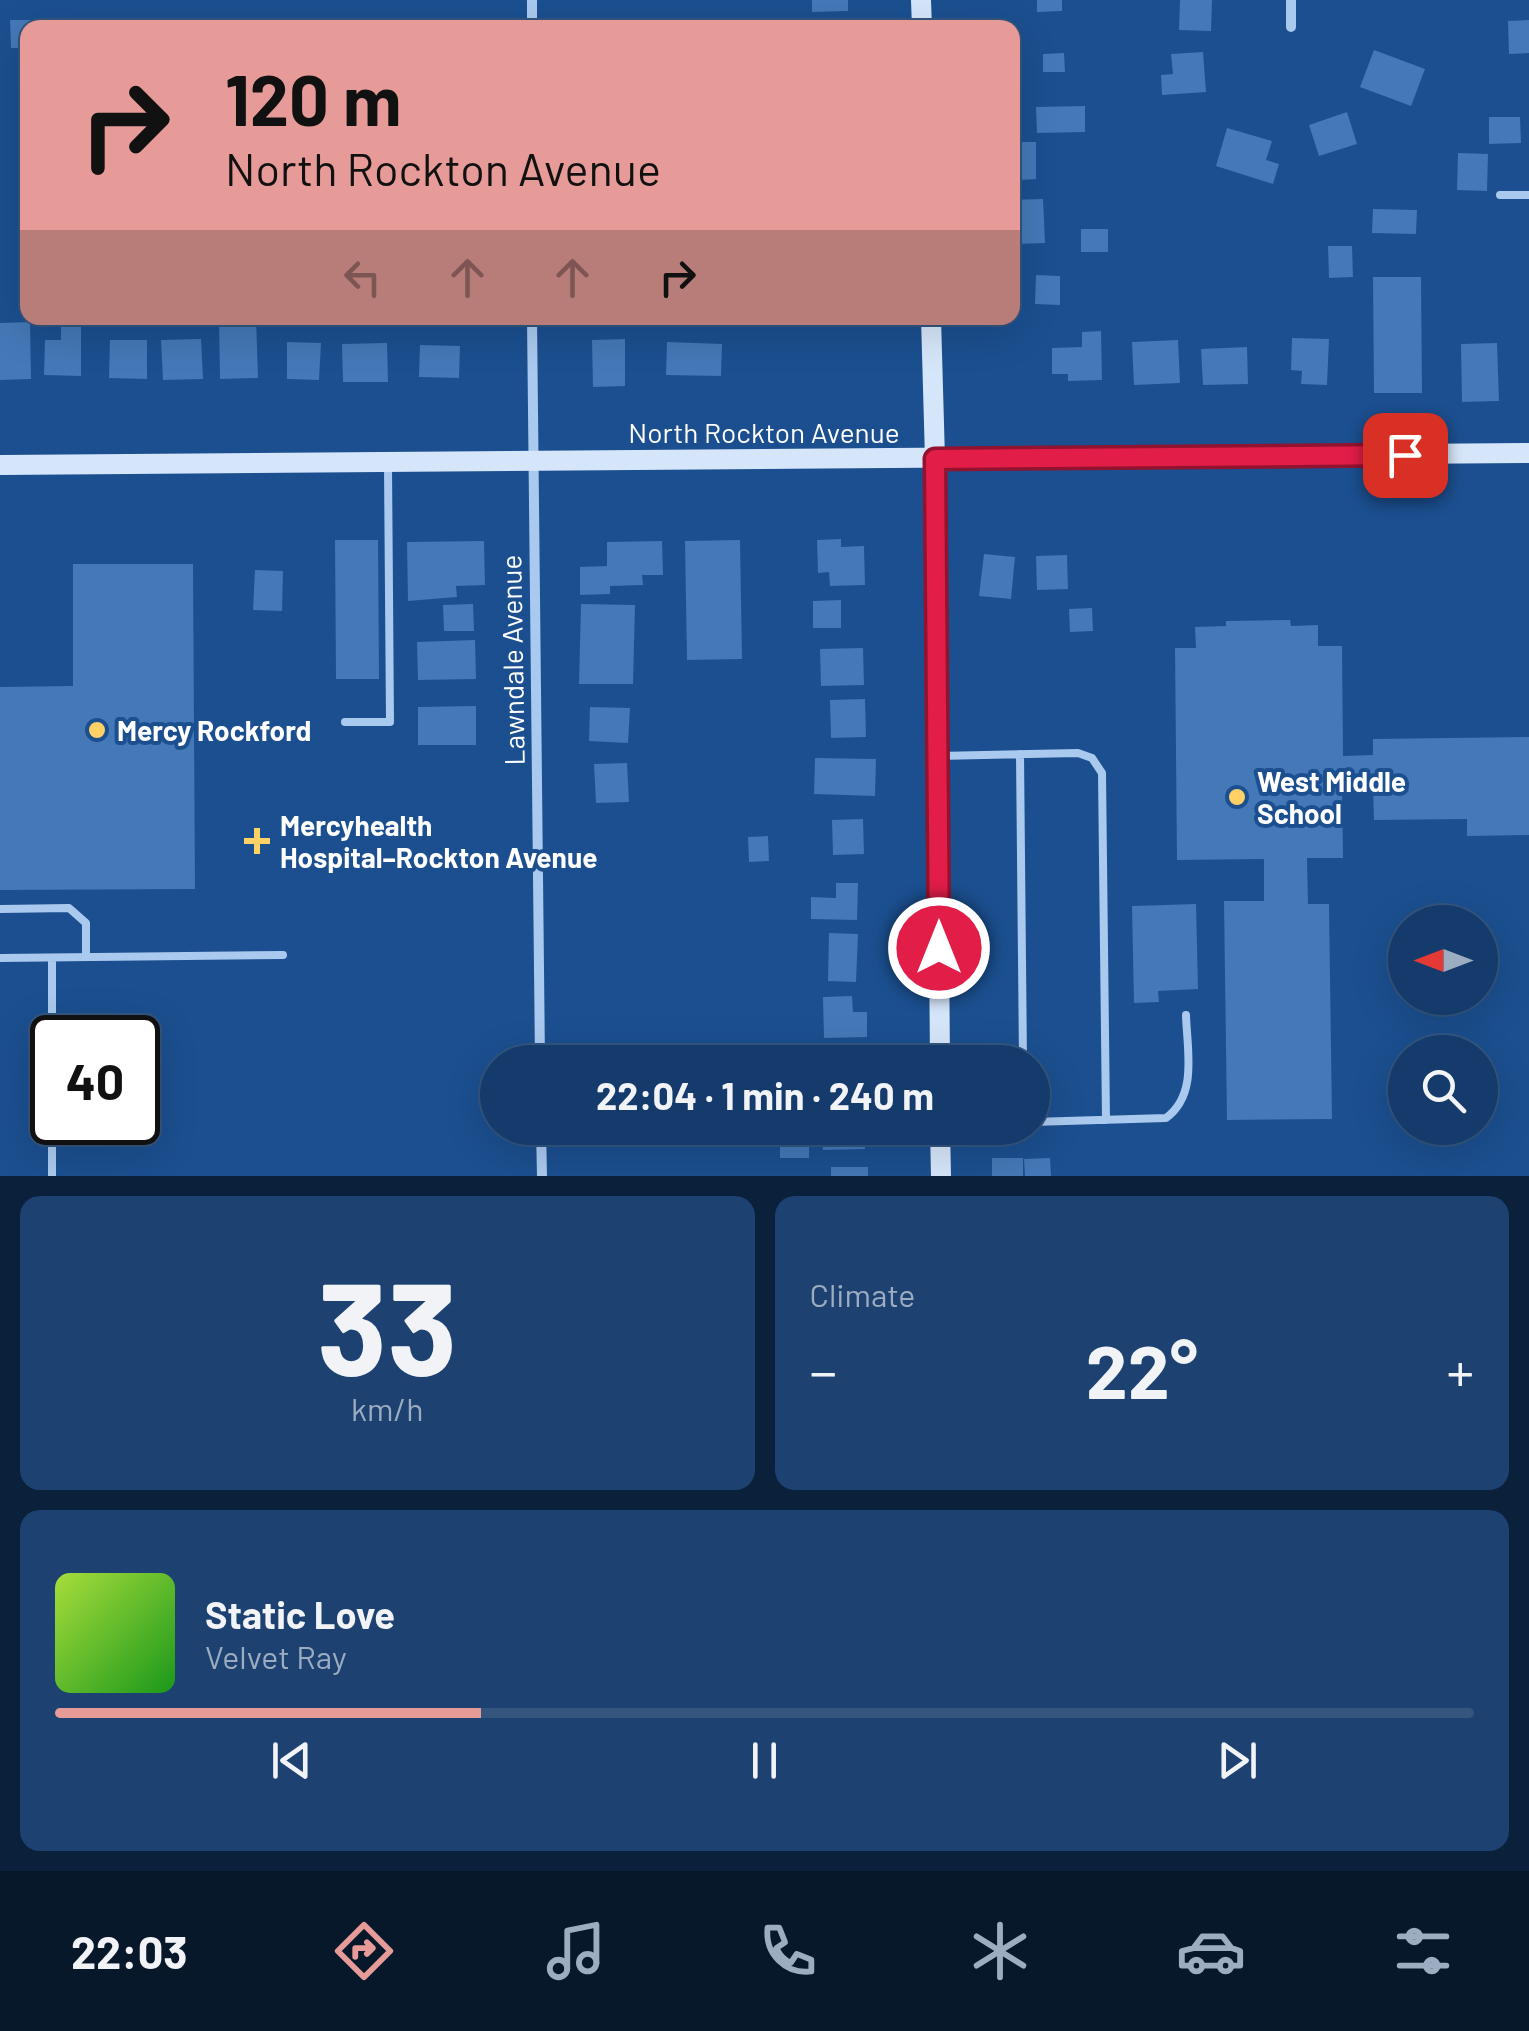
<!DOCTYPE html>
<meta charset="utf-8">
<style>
:root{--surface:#143b6b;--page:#1d4271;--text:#f1f3f6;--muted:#9dadc1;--line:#33557e;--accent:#e69b98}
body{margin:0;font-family:Barlow,sans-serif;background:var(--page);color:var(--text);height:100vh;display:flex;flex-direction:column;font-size:38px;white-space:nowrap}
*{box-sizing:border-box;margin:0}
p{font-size:32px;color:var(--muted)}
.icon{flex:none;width:55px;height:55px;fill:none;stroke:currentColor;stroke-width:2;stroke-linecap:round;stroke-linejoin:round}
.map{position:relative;height:1176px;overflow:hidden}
.drawer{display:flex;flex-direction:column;gap:20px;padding:20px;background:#0b203b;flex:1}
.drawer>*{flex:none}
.hud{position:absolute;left:20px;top:20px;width:1000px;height:305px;border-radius:20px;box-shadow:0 10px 40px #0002,0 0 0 2px var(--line);background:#e69b98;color:#111;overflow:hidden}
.needle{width:65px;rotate:270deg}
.buttons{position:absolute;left:1388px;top:905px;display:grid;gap:20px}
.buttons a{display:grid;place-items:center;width:110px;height:110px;border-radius:50%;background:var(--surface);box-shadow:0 10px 40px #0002,0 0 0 2px var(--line);font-size:50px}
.speed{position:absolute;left:30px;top:1015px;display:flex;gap:20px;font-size:50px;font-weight:700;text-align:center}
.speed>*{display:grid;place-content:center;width:130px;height:130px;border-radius:50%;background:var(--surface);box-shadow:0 10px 40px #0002,0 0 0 2px var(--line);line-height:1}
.speed .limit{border:5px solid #111;border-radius:15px;background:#fff;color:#111}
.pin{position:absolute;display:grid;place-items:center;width:85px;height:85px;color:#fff;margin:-42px;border-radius:20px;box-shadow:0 5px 15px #0006}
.me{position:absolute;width:110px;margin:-55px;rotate:0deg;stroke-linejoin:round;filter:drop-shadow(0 0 8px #0008)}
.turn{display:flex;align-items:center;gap:35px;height:210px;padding:0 40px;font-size:45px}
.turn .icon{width:130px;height:130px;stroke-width:2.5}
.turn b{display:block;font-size:70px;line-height:85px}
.lanes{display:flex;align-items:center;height:95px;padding:0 40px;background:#0003;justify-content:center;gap:50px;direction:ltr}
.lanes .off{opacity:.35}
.big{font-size:75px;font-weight:700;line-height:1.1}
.drawer .widget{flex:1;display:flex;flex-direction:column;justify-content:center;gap:15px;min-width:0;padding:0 35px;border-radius:20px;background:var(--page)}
.drawer .dial{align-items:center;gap:0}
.dial b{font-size:130px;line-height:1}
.song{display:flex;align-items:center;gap:30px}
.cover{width:120px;height:120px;border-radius:15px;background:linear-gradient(135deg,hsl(80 70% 55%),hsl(120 70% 35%))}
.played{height:10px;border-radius:5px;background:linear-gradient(90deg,var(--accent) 30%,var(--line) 30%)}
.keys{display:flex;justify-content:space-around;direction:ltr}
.heat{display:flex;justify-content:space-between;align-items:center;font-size:55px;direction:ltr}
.drawer .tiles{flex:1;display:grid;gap:20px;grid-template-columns:1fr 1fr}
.widget:last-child{grid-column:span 2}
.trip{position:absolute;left:480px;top:1045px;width:570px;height:100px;border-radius:50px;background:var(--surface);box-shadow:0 10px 40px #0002,0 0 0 2px var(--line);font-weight:700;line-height:100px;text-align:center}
.tab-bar{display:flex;height:160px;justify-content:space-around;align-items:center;background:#08182b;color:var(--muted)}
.tab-bar .icon{width:70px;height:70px}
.tab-bar .selected{color:var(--accent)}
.tab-bar b{font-size:45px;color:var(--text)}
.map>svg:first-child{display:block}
.building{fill:#4478b7}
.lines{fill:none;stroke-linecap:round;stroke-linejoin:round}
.lane{stroke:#a9c9ee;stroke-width:8}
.street{stroke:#a9c9ee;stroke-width:10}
.secondary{stroke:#d6e6fa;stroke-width:20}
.route-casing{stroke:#92132f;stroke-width:25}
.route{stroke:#e11d48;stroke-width:18}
.poi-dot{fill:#ffd166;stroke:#1b4f8f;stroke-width:4}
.labels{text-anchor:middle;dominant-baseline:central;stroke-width:8;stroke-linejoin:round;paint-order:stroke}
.street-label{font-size:28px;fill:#fff;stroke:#1b4f8f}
.poi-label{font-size:28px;font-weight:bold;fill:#fff;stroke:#1b4f8f;text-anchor:start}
</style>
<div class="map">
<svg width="1529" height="1176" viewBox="0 0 1529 1176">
<rect width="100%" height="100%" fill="#1b4f8f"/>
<path class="building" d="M812,0h36v11l-36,1z
M1037,0h25v11l-25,1z
M1180,0h32l-1,31 -32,-1z
M10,20h31v8h-13v20h-17z
M1529,20v33l-20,1 -1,-33z
M1374,50l51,19 -14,37 -51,-19z
M1203,52l3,40 -44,3 -1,-20 12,-1 -2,-20z
M1064,53l1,19h-22v-18z
M1085,106v26l-48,1 -1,-26z
M1347,112l10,32 -38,12 -10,-31z
M1489,117h31l1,26 -32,1z
M1227,128l45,13 -6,19 13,4 -6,20 -57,-18z
M1012,142h24v37l-17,1v5h-7z
M1458,153l30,1 -1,37 -30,-1z
M1043,199l2,44 -33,1v-44z
M1373,209l44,1 -1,24 -44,-1z
M1081,229h27v23h-27z
M1328,246h24l1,31 -24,1z
M1036,275l24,1v29l-25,-1z
M1373,277h48l1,116h-48z
M219,318h37l2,60 -38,1z
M61,319h20v57l-37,-1 1,-35h16z
M30,322l1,57 -31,1v-57z
M1101,331l1,49 -34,1v-7h-16v-26l30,-1v-15z
M1292,338l37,1 -2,46 -26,-1 1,-13 -11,-1z
M201,339l2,40 -40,1 -2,-40z
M625,339v47l-32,1 -1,-47z
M110,340h37v39l-38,-1z
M1178,340l2,43 -46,2 -2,-43z
M287,342l34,1 -2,37 -32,-1z
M667,342l55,2 -1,32 -55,-1z
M387,343l1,39h-45l-1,-38z
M1497,343l2,58 -37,1 -1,-58z
M420,345l40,1 -1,32 -40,-1z
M1247,347l1,37 -45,1 -2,-36z
M841,539v8l23,-1 1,39 -35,1 -1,-14 -11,1 -1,-33z
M335,540h43l1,139h-43z
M740,540l2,119 -55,1 -2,-119z
M484,541l1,44 -29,1 1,11 -49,4 -1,-59z
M662,541l1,34h-21l1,10 -33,1v8l-30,1v-28l27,-1v-24z
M984,554l31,3 -4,42 -32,-3z
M1067,555l1,34 -31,1 -1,-34z
M73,564h120l2,325 -195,1v-203l73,-1z
M255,570l28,1 -1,40 -29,-1z
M841,600v28h-28v-27z
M473,604l1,27h-30l-1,-26z
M581,604l54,1 -2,79h-54z
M1092,608l1,23 -23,1 -1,-23z
M1290,620l1,6 27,-1v21h24l1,110 30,-1v-16l156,-2v98l-62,1v-17l-93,1 -1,-31h-31l1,69h-36l1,46h21l3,215 -105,1 -3,-219h40v-42l-87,1 -2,-212h21l-1,-21 31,-1v-5z
M475,640l1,39 -58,1 -1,-38z
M863,648l1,37 -43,1 -1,-37z
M865,699l1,38 -35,1 -1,-38z
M476,706v39h-58v-38z
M590,707l40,1 -2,35 -39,-2z
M815,758l61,1 -1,37 -61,-2z
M627,763l2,39 -33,1 -2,-39z
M863,819l1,35 -31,1 -1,-35z
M768,836l1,25 -20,1 -1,-25z
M836,883h22l-1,37 -46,-1v-22l25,1z
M1196,904l2,85 -40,2 1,11 -25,1 -2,-97z
M829,933l29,1 -2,48 -28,-1z
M852,996l1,16h14v25l-43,1 -1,-41z
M806,1053h56v9h-56z
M832,1128h33v21l-42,1 -1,-18 10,-1z
M780,1132h29v26h-29z
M992,1158h31v18h-31z
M1050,1158l1,18h-26l-1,-17z
M831,1167h37v9h-37z"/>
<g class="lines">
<path class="lane" d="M1500,195h29
M345,722h45l-2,-256
M1020,754l3,308
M938,756l140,-3 14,5 10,15 4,347
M0,909l69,-1 17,15v34
M0,958l283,-3
M52,958v218
M1032,1122l134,-4c32,-23 21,-68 20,-103"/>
<path class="street" d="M532,0v28
M1291,0v27
M532,318l8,744
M541,1128l1,48"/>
<path class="secondary" d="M921,0l1,28
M931,318l4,141 5,603
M0,465l1529,-12
M940,1128l1,48"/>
</g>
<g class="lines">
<defs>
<path id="route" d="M939,948l-4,-489 470,-4"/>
</defs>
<use href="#route" class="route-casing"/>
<use href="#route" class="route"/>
</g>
<g class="poi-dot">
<circle cx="97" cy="730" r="10"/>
<circle cx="1237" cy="797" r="10"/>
<path d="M252 826h10v10h10v10h-10v10h-10v-10h-10v-10h10z"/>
</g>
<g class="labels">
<g class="street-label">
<text x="764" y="432">North Rockton Avenue</text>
<text transform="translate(512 660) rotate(-91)">Lawndale Avenue</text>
</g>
<g class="poi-label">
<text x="117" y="730">Mercy Rockford</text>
<text x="1257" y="781">West Middle<tspan x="1257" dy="32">School</tspan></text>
<text x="280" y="825">Mercyhealth<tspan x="280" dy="32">Hospital–Rockton Avenue</tspan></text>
</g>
</g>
</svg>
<div class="buttons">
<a><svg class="needle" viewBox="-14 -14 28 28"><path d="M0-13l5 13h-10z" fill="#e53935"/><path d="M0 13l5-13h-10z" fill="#9dadc1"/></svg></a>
<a><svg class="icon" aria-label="search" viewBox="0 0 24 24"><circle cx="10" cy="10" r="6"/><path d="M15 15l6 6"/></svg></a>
</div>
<div class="speed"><div class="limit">40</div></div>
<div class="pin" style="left:1405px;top:455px;background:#d93025"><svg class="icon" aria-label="arrive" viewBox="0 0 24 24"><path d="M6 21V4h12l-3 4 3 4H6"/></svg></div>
<svg class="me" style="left:939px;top:948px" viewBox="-20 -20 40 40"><circle r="17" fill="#e11d48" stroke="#fff" stroke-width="3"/><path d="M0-11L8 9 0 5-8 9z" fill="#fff"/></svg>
<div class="trip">22:04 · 1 min · 240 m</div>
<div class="hud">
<div class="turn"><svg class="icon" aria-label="right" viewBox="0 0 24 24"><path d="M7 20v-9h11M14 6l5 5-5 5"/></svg><div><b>120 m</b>North Rockton Avenue</div></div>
<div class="lanes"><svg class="icon off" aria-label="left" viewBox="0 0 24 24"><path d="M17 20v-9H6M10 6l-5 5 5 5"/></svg><svg class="icon off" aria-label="ahead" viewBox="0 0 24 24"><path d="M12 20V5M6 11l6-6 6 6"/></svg><svg class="icon off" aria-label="ahead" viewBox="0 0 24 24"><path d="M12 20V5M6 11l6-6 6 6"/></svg><svg class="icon" aria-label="right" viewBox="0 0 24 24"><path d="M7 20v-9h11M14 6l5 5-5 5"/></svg></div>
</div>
</div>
<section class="drawer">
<div class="tiles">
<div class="widget dial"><b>33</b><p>km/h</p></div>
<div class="widget"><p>Climate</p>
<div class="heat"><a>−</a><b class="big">22°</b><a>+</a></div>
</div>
<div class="widget">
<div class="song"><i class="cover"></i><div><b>Static Love</b><p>Velvet Ray</p></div></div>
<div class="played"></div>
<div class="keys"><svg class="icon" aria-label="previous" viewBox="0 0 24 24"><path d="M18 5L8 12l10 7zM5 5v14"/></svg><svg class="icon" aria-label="pause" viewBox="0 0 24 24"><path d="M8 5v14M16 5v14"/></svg><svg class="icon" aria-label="next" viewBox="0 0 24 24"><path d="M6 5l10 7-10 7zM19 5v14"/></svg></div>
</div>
</div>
</section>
<nav class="tab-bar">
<b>22:03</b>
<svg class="icon selected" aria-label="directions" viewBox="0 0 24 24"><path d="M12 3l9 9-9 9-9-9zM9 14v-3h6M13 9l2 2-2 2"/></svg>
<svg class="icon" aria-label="music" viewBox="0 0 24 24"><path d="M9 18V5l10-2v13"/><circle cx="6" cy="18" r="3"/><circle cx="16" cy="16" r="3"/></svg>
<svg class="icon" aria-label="phone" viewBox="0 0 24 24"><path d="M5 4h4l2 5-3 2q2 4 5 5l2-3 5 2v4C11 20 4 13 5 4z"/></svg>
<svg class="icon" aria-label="climate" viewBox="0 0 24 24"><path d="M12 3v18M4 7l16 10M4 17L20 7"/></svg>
<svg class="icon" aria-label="car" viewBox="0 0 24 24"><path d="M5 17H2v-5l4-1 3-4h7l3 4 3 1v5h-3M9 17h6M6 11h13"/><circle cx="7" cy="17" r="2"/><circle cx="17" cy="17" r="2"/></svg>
<svg class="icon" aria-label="filters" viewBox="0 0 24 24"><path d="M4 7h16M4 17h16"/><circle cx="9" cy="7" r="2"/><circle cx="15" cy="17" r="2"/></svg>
</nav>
